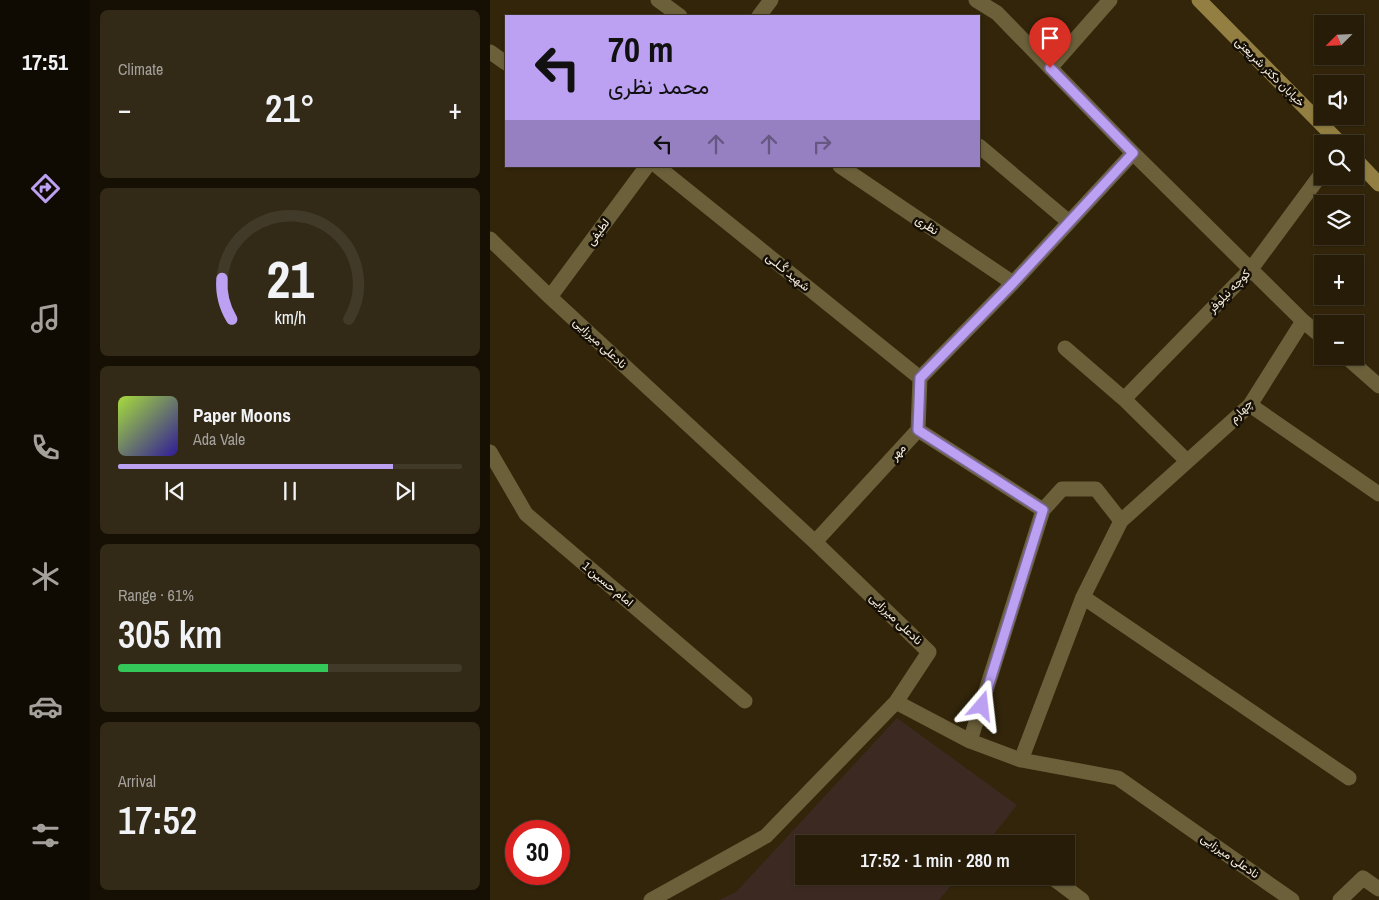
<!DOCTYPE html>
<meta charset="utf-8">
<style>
:root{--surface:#261c08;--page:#322916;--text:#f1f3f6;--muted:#a4a19c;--line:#423a29;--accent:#bca0f2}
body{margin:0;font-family:"Archivo Narrow",Vazirmatn,sans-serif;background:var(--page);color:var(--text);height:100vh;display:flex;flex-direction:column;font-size:19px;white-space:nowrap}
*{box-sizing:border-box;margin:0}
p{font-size:16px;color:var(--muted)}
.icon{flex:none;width:28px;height:28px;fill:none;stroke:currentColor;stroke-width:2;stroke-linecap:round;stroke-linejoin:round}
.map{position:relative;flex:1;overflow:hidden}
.details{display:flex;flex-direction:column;gap:10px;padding:10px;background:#150f04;width:400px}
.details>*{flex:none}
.banner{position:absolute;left:15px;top:15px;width:475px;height:152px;border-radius:0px;box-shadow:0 1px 4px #0004,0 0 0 1px var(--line);background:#bca0f2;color:#111;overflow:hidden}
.needle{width:32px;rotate:246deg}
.fabs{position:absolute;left:824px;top:15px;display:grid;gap:10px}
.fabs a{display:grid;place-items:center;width:50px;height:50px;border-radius:0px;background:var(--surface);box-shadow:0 1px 4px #0004,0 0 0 1px var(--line);font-size:25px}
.speed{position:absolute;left:15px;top:820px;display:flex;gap:10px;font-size:25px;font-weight:700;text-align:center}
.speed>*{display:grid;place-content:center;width:65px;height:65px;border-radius:50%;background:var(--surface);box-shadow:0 1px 4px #0004,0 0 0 1px var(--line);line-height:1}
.speed .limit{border:8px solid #d22;background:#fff;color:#111}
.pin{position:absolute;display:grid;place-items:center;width:42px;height:42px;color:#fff;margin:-51px -21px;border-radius:50% 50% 50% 0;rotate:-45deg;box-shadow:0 0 5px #0007}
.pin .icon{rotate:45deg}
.me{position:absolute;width:55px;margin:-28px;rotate:17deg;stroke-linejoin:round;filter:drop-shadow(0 0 4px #0008)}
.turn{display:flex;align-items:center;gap:18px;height:105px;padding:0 20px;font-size:22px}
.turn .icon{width:65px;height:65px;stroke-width:2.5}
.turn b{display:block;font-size:35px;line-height:42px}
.lanes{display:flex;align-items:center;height:48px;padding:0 20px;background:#0003;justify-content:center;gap:25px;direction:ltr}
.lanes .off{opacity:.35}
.big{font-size:38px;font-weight:600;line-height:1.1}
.details .card{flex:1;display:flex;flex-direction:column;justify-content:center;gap:8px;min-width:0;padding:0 18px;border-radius:8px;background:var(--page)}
.details .dial{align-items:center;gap:0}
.dial svg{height:130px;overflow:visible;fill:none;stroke:var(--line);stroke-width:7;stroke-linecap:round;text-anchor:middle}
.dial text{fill:var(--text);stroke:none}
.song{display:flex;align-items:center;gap:15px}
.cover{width:60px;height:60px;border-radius:8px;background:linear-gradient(135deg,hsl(80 70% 55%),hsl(250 70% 35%))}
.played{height:5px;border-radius:2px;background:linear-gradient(90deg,var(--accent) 80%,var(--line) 80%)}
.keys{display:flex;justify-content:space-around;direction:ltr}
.heat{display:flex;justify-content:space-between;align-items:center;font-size:28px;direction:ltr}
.charge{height:8px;border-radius:4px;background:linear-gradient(90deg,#34c759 61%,var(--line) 0)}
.trip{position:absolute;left:305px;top:835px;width:280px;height:50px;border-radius:0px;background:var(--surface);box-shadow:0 1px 4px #0004,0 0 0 1px var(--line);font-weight:600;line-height:50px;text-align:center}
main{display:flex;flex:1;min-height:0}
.menu{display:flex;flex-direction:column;width:90px;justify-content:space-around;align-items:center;background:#0f0b03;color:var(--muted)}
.menu .icon{width:35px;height:35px}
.menu .active{color:var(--accent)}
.menu b{font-size:22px;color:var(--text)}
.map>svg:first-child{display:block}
.education{fill:#3c2a22}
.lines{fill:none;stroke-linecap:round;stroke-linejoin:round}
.street{stroke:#6b603a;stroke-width:15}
.secondary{stroke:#927f41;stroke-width:15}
.route-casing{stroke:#7a689d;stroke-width:12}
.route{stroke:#bca0f2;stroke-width:9}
.labels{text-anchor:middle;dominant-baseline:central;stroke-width:5;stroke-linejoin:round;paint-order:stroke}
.street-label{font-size:12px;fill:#f7efdf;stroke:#150f05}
</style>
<main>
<nav class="menu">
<b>17:51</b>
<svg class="icon active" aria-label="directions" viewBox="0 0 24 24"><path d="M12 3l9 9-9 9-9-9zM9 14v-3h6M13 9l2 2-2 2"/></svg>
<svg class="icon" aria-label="music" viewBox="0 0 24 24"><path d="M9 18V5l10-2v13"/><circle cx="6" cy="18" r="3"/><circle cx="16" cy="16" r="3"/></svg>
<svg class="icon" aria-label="phone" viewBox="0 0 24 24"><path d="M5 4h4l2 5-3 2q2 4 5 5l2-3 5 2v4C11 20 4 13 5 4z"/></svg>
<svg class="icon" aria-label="climate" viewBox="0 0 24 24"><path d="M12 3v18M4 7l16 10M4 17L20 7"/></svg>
<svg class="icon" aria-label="car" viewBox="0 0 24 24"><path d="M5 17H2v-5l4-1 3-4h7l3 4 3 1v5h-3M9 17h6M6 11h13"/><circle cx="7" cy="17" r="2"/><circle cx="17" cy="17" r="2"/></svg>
<svg class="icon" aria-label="filters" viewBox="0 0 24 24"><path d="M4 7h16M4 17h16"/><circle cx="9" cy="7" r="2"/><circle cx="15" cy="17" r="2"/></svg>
</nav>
<section class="details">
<div class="card"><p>Climate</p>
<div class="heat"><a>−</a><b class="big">21°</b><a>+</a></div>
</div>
<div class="card dial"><svg viewBox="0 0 100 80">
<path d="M14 69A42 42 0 1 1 86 69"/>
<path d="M14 69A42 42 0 0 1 8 44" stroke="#bca0f2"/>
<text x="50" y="56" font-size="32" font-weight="700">21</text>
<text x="50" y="72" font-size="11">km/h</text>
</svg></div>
<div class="card">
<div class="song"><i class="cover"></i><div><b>Paper Moons</b><p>Ada Vale</p></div></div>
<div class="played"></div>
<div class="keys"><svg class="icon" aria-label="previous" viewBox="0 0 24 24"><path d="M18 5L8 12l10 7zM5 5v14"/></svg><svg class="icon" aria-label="pause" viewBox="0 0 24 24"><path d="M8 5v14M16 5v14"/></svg><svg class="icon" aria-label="next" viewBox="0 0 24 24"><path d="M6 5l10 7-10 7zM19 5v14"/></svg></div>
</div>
<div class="card"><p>Range · 61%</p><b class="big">305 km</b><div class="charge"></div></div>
<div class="card"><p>Arrival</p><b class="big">17:52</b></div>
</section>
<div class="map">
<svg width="889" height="900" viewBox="0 0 889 900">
<rect width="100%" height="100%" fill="#32250a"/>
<path class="education" d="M407,718l120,87 -31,39h-182v32h155l-20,24h-220l17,-8z"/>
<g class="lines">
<path class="street" d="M168,0l22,16
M486,0l21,13 136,140 170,168 -53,84 -129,116 -38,76 266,181
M269,16l12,-16
M0,52l16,11
M560,68l60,-68
M489,146l90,76
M167,166l263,212
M350,166l173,117
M0,239l60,58 265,245 114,110 -33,50 74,39 51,19 97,18 174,122
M60,297l97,-131
M813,321l19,16
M575,348l59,51 63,62
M855,356l34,30
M634,399l127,-130 71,-96
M760,405l129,89
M428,430l125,80 -73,231
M0,452l36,62 219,187
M553,510l19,-21h34l25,32
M325,542l103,-112 2,-52 93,-95 120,-130
M531,760l62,-163
M560,876l32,24
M161,900l115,-64 130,-134
M850,900l23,-22 16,11"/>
<path class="secondary" d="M709,0l142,144
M865,159l24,25"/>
</g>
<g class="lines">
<defs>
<path id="route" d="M492,706l61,-196 -125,-80 2,-52 93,-95 120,-130 -83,-85"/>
</defs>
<use href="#route" class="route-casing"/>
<use href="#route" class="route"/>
</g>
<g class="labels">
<g class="street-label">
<text transform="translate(780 72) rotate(45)">خیابان دکتر شریعتی</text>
<text transform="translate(437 225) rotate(34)">نظری</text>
<text transform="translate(108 232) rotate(-53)">لطیفی</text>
<text transform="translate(298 272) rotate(39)">شهید گُـلـی</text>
<text transform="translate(739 291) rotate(-46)">کوچه نیلوفر</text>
<text transform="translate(110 343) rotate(43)">نادعلی میرزایی</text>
<text transform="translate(751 411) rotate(-46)">چهارم</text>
<text transform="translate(408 452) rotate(-47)">مهر</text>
<text transform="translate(118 584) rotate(40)">امام حسین 1</text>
<text transform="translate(406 619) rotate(44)">نادعلی میرزایی</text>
<text transform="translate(740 856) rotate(35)">نادعلی میرزایی</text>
</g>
</g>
</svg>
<div class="fabs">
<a><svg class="needle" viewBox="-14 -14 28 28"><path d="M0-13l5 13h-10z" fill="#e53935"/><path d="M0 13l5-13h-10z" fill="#a4a19c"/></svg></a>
<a><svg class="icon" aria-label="sound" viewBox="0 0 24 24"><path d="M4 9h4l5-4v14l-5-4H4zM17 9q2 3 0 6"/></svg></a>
<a><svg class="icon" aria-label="search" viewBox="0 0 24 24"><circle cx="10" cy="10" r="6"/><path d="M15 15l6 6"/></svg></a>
<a><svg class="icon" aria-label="layers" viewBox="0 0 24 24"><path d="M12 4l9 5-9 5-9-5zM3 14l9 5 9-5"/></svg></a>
<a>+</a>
<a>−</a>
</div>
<div class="speed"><div class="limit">30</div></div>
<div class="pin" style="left:560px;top:68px;background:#d93025"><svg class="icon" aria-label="arrive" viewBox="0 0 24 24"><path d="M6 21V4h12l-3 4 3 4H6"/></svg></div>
<svg class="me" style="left:492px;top:706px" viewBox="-20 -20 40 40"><path d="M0-17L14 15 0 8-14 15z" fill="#bca0f2" stroke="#fff" stroke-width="4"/></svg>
<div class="trip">17:52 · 1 min · 280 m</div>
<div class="banner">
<div class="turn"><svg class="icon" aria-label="left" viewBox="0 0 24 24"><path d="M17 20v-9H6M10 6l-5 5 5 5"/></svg><div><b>70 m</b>محمد نظری</div></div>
<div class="lanes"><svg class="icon" aria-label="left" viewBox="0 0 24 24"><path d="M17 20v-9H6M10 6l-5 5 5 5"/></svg><svg class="icon off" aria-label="ahead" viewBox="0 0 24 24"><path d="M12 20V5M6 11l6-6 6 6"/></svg><svg class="icon off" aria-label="ahead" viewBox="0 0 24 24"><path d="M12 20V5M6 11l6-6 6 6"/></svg><svg class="icon off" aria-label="right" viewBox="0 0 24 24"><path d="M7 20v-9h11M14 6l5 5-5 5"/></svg></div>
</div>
</div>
</main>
